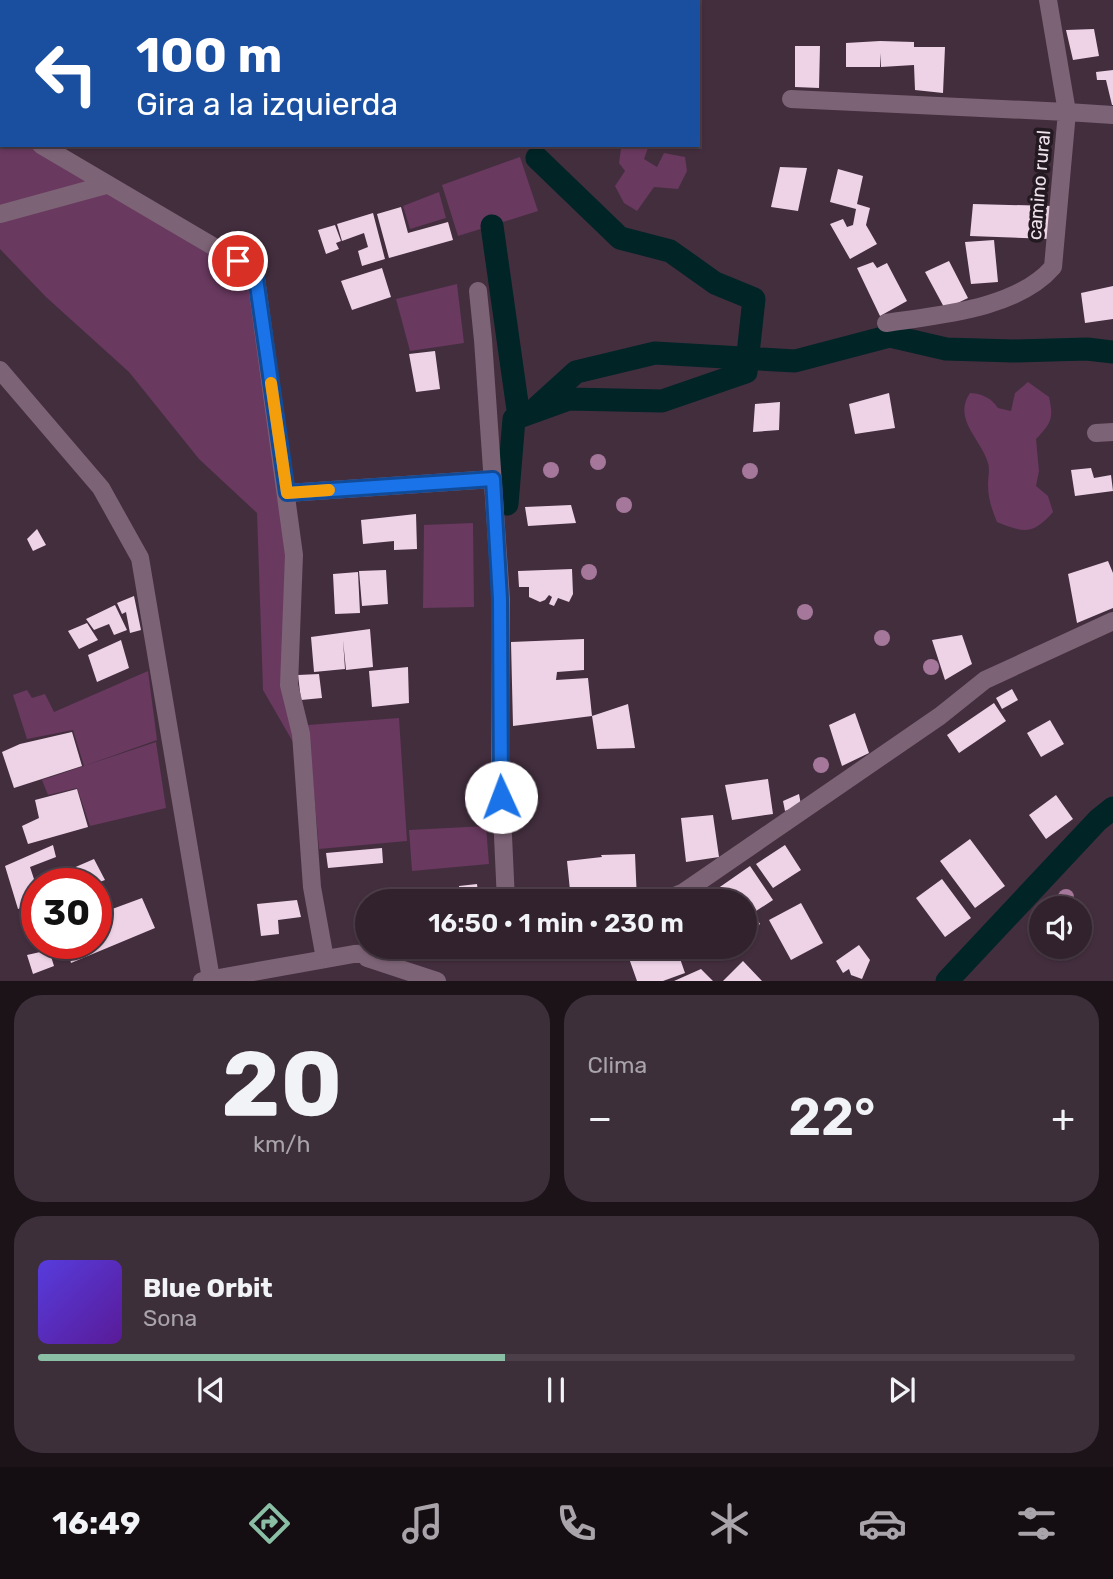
<!DOCTYPE html>
<html lang="es">
<meta charset="utf-8">
<style>
:root{--surface:#32222e;--page:#3d2f3a;--text:#f1f3f6;--muted:#a8a4aa;--line:#4d3f4a;--accent:#8abfa5}
body{margin:0;font-family:Rubik,sans-serif;background:var(--page);color:var(--text);height:100vh;display:flex;flex-direction:column;font-size:26px;white-space:nowrap}
*{box-sizing:border-box;margin:0}
p{font-size:23px;color:var(--muted)}
.icon{flex:none;width:38px;height:38px;fill:none;stroke:currentColor;stroke-width:2;stroke-linecap:round;stroke-linejoin:round}
.map{position:relative;height:981px;overflow:hidden}
.side{display:flex;flex-direction:column;gap:14px;padding:14px;background:#1c1319;flex:1}
.side>*{flex:none}
.banner{position:absolute;left:0px;top:0px;width:700px;height:147px;box-shadow:0 2px 5px #0004,0 0 0 2px var(--line);background:#1a4fa0;color:#fff;overflow:hidden}
.controls{position:absolute;left:1029px;top:896px;display:grid;gap:14px}
.controls a{display:grid;place-items:center;width:63px;height:63px;border-radius:50%;background:var(--surface);box-shadow:0 2px 5px #0004,0 0 0 2px var(--line);font-size:35px}
.speed{position:absolute;left:21px;top:868px;display:flex;gap:14px;font-size:35px;font-weight:700;text-align:center}
.speed>*{display:grid;place-content:center;width:91px;height:91px;border-radius:50%;background:var(--surface);box-shadow:0 2px 5px #0004,0 0 0 2px var(--line);line-height:1}
.speed .limit{border:10px solid #d22;background:#fff;color:#111}
.pin{position:absolute;display:grid;place-items:center;width:60px;height:60px;color:#fff;margin:-30px;border:4px solid #fff;border-radius:50%;box-shadow:0 2px 7px #0007}
.me{position:absolute;width:77px;margin:-38px;rotate:358deg;stroke-linejoin:round;filter:drop-shadow(0 0 5px #0008)}
.turn{display:flex;align-items:center;gap:24px;height:147px;padding:0 21px;font-size:32px}
.turn .icon{width:91px;height:91px;stroke-width:2.5}
.turn b{display:block;font-size:49px;line-height:60px}
.big{font-size:52px;font-weight:600;line-height:1.1}
.side .tile{flex:1;display:flex;flex-direction:column;justify-content:center;gap:10px;min-width:0;padding:0 24px;border-radius:28px;background:var(--page)}
.side .dial{align-items:center;gap:0}
.dial b{font-size:91px;line-height:1}
.song{display:flex;align-items:center;gap:21px}
.cover{width:84px;height:84px;border-radius:10px;background:linear-gradient(135deg,hsl(250 70% 55%),hsl(270 70% 35%))}
.played{height:7px;border-radius:4px;background:linear-gradient(90deg,var(--accent) 45%,var(--line) 45%)}
.keys{display:flex;justify-content:space-around;direction:ltr}
.heat{display:flex;justify-content:space-between;align-items:center;font-size:38px;direction:ltr}
.side .tiles{flex:1;display:grid;gap:14px;grid-template-columns:1fr 1fr}
.tile:last-child{grid-column:span 2}
.trip{position:absolute;left:355px;top:889px;width:402px;height:70px;border-radius:35px;background:var(--surface);box-shadow:0 2px 5px #0004,0 0 0 2px var(--line);font-weight:600;line-height:70px;text-align:center}
.tab-bar{display:flex;height:112px;justify-content:space-around;align-items:center;background:#140e12;color:var(--muted)}
.tab-bar .icon{width:49px;height:49px}
.tab-bar .current{color:var(--accent)}
.tab-bar b{font-size:32px;color:var(--text)}
.map>svg:first-child{display:block}
.green{fill:#69395f}
.lines{fill:none;stroke-linecap:round;stroke-linejoin:round}
.canal{stroke:#012427;stroke-width:23}
.building{fill:#eed3e7}
.minor{stroke:#7d6376;stroke-width:18}
.tree{fill:#a5779a}
.route-casing{stroke:#114b97;stroke-width:18}
.route{stroke:#1a73e8;stroke-width:12}
.slow{stroke:#f59e0b;stroke-width:12}
.labels{text-anchor:middle;dominant-baseline:central;stroke-width:7;stroke-linejoin:round;paint-order:stroke}
.street-label{font-size:19px;fill:#f0e2ec;stroke:#231921}
</style>
<div class="map">
<svg width="1113" height="981" viewBox="0 0 1113 981">
<rect width="100%" height="100%" fill="#432e3e"/>
<path class="green" d="M0,127l2,18h28l216,132 9,8 27,202 15,262 -34,-59 -6,-177 -58,-54 -70,-87 -83,-75 -46,-48z
M624,145h25l-5,14 13,8 7,-14 21,4 2,14 -9,18 -24,-2 -17,24 -13,-8 -9,-17 10,-15 -6,-8 2,-14z
M520,157l18,54 -80,25 -16,-51z
M439,192l7,26 -36,11 -7,-23z
M457,284l7,59 -54,8 -14,-52z
M1028,382l21,15c5,22 2,26 -13,42l3,32 -3,15 12,10 5,16c-20,23 -29,21 -56,10 -5,-12 -9,-24 -9,-37 0,-7 2,-16 0,-22 -6,-23 -36,-44 -18,-70 13,1 21,5 28,15l13,3 4,-18z
M473,523l1,84 -51,1 1,-83z
M148,671l9,69 -73,26 -11,-36 -46,9 -14,-44 14,-5 5,8 13,-4 9,18z
M399,718l8,123 -88,8 -11,-124z
M156,742l10,66 -76,18 -13,-38 -29,7 -6,-15z
M486,826l3,38 -77,7 -3,-41z"/>
<g class="lines">
<path class="canal" d="M492,226l27,191 50,-18 93,2 84,-29 8,-73 -39,-16 -45,-32 -50,-13 -83,-80
M507,504l7,-85 19,-8 43,-39 79,-19 140,8 95,-25 56,13 67,2 74,-2 26,3
M947,981l151,-161 15,-12"/>
</g>
<path class="building" d="M1094,29l5,27 -26,4 -7,-30z
M880,41l34,1v5h31l-2,46 -28,-3 -1,-25 -33,2v-14l-1,14h-34v-24z
M795,46h25l-1,42 -24,-1z
M1113,70v35h-1l-6,-25h-9l-1,-8z
M780,167l27,1 -9,43 -27,-4z
M838,169l25,7 -6,28 13,4 -4,17 11,19 -27,15 -20,-35 13,-5 4,8 6,-2 3,-16 -26,-7z
M973,204l80,2 -2,33 -81,-3z
M401,207l7,26 40,-11 5,18 -64,18 -12,-44z
M373,213l12,46 -23,7 -4,-15 10,-4 -4,-14 -22,8 -5,-17z
M335,225l6,16 -5,2 3,6 -13,5 -8,-24z
M994,240l4,42 -27,2 -6,-42z
M949,261l19,37 -23,11 -20,-37z
M873,262l4,6 10,-5 20,38 -27,15 -23,-48z
M382,268l9,29 -39,13 -11,-29z
M1113,286v33l-28,4 -4,-30z
M435,351l5,38 -24,3 -7,-38z
M889,393l6,35 -40,6 -6,-30z
M780,402l-1,28 -26,2 2,-28z
M1091,468l3,10 17,-3 2,16 -38,5 -4,-26z
M571,505l5,18 -48,3 -3,-19z
M416,514l1,35 -23,1v-9l-31,3 -2,-24z
M37,529l9,16 -13,6 -6,-12z
M1108,561l5,12v35l-36,15 -9,-49z
M572,569l1,25 -4,8 -11,-4 -4,8 -5,-2 3,-7 -3,-2 -4,5 -5,2 -11,-5v-10h-10l-1,-16z
M386,570l2,34 -26,2 -3,-35z
M358,572l2,41 -25,1 -2,-40z
M134,596l7,34 -11,3 -4,-21 -4,2 -5,-11z
M115,605l12,25 -13,5 -5,-11 -15,6 -8,-11z
M87,623l11,17 -19,9 -11,-18z
M370,629l3,38 -27,3 -3,-30 2,29 -31,3 -3,-35z
M962,635l10,29 -27,16 -13,-40z
M584,639v31l-27,2 -1,8 32,-2 4,38 -79,10 -2,-84z
M121,640l8,28 -32,14 -9,-27z
M408,667l1,36 -37,4 -3,-36z
M319,674l3,24 -21,2 -3,-25z
M1012,689l6,11 -16,9 -6,-11z
M994,703l12,18 -47,32 -12,-18z
M628,704l7,44 -38,1 -5,-33z
M855,713l14,40 -27,13 -13,-41z
M1050,720l14,24 -23,13 -14,-24z
M72,732l10,34 -68,22 -12,-36 18,-8z
M768,779l5,35 -41,6 -7,-35z
M77,789l11,38 -60,17 -6,-18 17,-8 -4,-18z
M799,794l2,11 -16,6 -2,-10z
M1056,795l17,24 -27,20 -17,-24z
M713,815l6,42 -33,5 -5,-44z
M970,839l35,47 -30,22 -35,-47z
M53,845l3,12 -26,10 7,21v15l-19,6 -13,-43z
M785,845l16,25 -28,18 -17,-24z
M382,848l1,15 -55,5 -2,-15z
M635,854l2,47h-32l-1,-4 -33,3 -4,-39 35,-4 -1,-2z
M94,859l11,21 -11,4h-25l-5,-12z
M750,866l23,34 -20,13 7,11 -13,9 -1,-32h-21l-8,-12z
M942,879l29,39 -26,19 -29,-39z
M477,884l2,17h-20v-15z
M712,891l8,10h-22z
M541,897l1,4h-17v-1z
M142,898l13,30 -84,35 -5,-20h30v-28z
M297,900l4,17 -23,3 1,14 -18,2 -4,-32z
M801,903l22,40 -32,17 -22,-40z
M859,945l11,15 -8,19 -11,-4 -2,-6 -6,4 -7,-12z
M625,947h51l9,26 -22,8h-26z
M49,950l5,16 -21,8 -6,-19z
M743,961l19,20h-39z
M701,969l12,12h-39z"/>
<g class="lines">
<path class="minor" d="M374,0l2,2
M168,2l7,-2
M396,2l4,-2
M0,35h2
M791,99l276,13 -19,-112
M0,120l2,1
M41,145l197,116 10,7 8,10 38,277 -5,130 12,49 11,153 13,72
M0,214l106,-29
M478,291l5,49 18,259 -1,172 6,130
M886,323c53,-8 131,-14 167,-56l14,-155 46,3
M0,370l101,118 39,70 71,421
M1096,433l17,-1
M287,493l206,-14
M663,901l21,-9 256,-176 45,-36 128,-59
M367,958l70,23
M202,981l152,-27 66,-3 26,-4"/>
</g>
<g class="tree">
<circle cx="598" cy="462" r="8"/>
<circle cx="551" cy="470" r="8"/>
<circle cx="750" cy="471" r="8"/>
<circle cx="624" cy="505" r="8"/>
<circle cx="589" cy="572" r="8"/>
<circle cx="805" cy="612" r="8"/>
<circle cx="882" cy="638" r="8"/>
<circle cx="931" cy="667" r="8"/>
<circle cx="821" cy="765" r="8"/>
<circle cx="1066" cy="897" r="8"/>
</g>
<g class="lines">
<defs>
<path id="route" d="M238,261l10,7 8,10 31,215 206,-14 7,120 1,198"/>
</defs>
<use href="#route" class="route-casing"/>
<use href="#route" class="route"/>
<path class="slow" d="M271,383l16,110 42,-3"/>
</g>
<g class="labels">
<g class="street-label">
<text transform="translate(1039 185) rotate(-85)">camino rural</text>
</g>
</g>
</svg>
<div class="controls">
<a><svg class="icon" aria-label="sound" viewBox="0 0 24 24"><path d="M4 9h4l5-4v14l-5-4H4zM17 9q2 3 0 6"/></svg></a>
</div>
<div class="speed"><div class="limit">30</div></div>
<div class="pin" style="left:238px;top:261px;background:#d93025"><svg class="icon" aria-label="arrive" viewBox="0 0 24 24"><path d="M6 21V4h12l-3 4 3 4H6"/></svg></div>
<svg class="me" style="left:501px;top:797px" viewBox="-20 -20 40 40"><circle r="19" fill="#fff"/><path d="M0-13L10 11 0 6-10 11z" fill="#1a73e8"/></svg>
<div class="trip">16:50 · 1 min · 230 m</div>
<div class="banner">
<div class="turn"><svg class="icon" aria-label="left" viewBox="0 0 24 24"><path d="M17 20v-9H6M10 6l-5 5 5 5"/></svg><div><b>100 m</b>Gira a la izquierda</div></div>
</div>
</div>
<section class="side">
<div class="tiles">
<div class="tile dial"><b>20</b><p>km/h</p></div>
<div class="tile"><p>Clima</p>
<div class="heat"><a>−</a><b class="big">22°</b><a>+</a></div>
</div>
<div class="tile">
<div class="song"><i class="cover"></i><div><b>Blue Orbit</b><p>Sona</p></div></div>
<div class="played"></div>
<div class="keys"><svg class="icon" aria-label="previous" viewBox="0 0 24 24"><path d="M18 5L8 12l10 7zM5 5v14"/></svg><svg class="icon" aria-label="pause" viewBox="0 0 24 24"><path d="M8 5v14M16 5v14"/></svg><svg class="icon" aria-label="next" viewBox="0 0 24 24"><path d="M6 5l10 7-10 7zM19 5v14"/></svg></div>
</div>
</div>
</section>
<nav class="tab-bar">
<b>16:49</b>
<svg class="icon current" aria-label="directions" viewBox="0 0 24 24"><path d="M12 3l9 9-9 9-9-9zM9 14v-3h6M13 9l2 2-2 2"/></svg>
<svg class="icon" aria-label="music" viewBox="0 0 24 24"><path d="M9 18V5l10-2v13"/><circle cx="6" cy="18" r="3"/><circle cx="16" cy="16" r="3"/></svg>
<svg class="icon" aria-label="phone" viewBox="0 0 24 24"><path d="M5 4h4l2 5-3 2q2 4 5 5l2-3 5 2v4C11 20 4 13 5 4z"/></svg>
<svg class="icon" aria-label="climate" viewBox="0 0 24 24"><path d="M12 3v18M4 7l16 10M4 17L20 7"/></svg>
<svg class="icon" aria-label="car" viewBox="0 0 24 24"><path d="M5 17H2v-5l4-1 3-4h7l3 4 3 1v5h-3M9 17h6M6 11h13"/><circle cx="7" cy="17" r="2"/><circle cx="17" cy="17" r="2"/></svg>
<svg class="icon" aria-label="filters" viewBox="0 0 24 24"><path d="M4 7h16M4 17h16"/><circle cx="9" cy="7" r="2"/><circle cx="15" cy="17" r="2"/></svg>
</nav>
